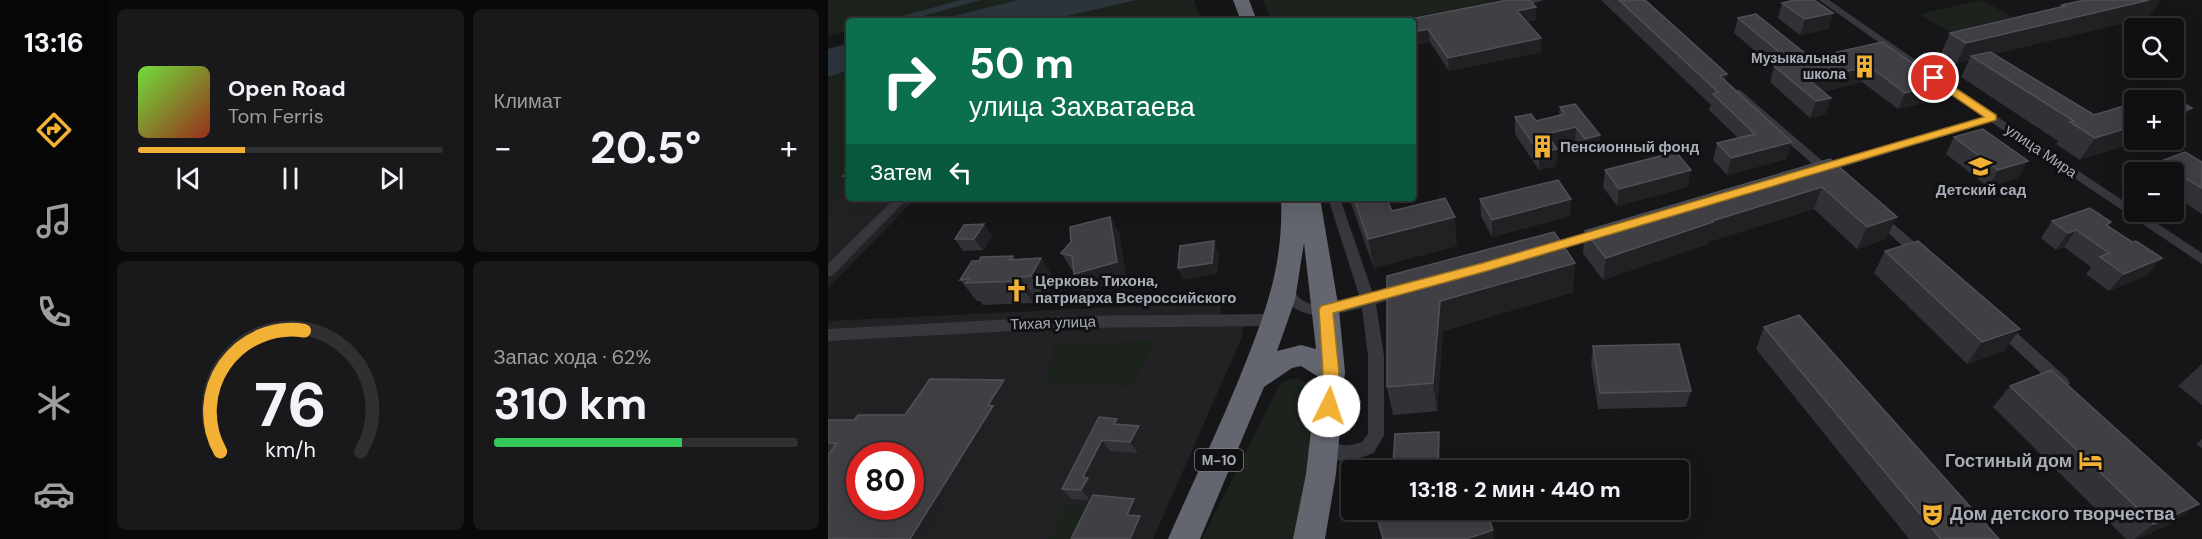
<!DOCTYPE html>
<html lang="ru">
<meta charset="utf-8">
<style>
:root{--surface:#101012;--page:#19191b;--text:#f1f3f6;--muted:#9c9d9f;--line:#303032;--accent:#f2b134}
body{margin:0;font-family:"DM Sans",sans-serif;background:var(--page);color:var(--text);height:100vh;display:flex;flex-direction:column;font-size:22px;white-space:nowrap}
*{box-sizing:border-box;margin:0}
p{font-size:20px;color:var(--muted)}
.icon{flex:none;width:33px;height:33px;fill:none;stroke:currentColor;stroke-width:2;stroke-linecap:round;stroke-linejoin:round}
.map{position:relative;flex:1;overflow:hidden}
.sheet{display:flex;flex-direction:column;gap:9px;padding:9px;background:#09090a;width:720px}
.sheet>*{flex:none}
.guide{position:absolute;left:18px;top:18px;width:570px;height:183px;border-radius:6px;box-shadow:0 6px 24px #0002,0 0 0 2px var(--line);background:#0b6e4f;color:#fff;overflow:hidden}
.fabs{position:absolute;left:1296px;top:18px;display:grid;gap:12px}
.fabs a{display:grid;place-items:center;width:60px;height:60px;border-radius:6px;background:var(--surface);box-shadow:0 6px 24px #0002,0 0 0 2px var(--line);font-size:30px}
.speed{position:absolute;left:18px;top:442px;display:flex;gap:12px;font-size:30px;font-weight:700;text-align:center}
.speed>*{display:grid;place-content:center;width:78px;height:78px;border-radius:50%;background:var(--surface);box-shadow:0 6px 24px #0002,0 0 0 2px var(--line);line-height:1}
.speed .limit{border:9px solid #d22;background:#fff;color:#111}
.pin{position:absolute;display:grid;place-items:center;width:51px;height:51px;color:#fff;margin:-26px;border:3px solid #fff;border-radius:50%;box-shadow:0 2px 6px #0007}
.me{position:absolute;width:66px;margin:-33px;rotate:4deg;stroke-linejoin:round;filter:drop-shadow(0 0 4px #0008)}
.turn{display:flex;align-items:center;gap:21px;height:126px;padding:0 24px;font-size:27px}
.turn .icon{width:78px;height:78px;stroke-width:2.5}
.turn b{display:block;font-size:42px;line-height:51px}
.then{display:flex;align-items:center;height:57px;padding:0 24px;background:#0003;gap:12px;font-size:22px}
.big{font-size:45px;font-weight:700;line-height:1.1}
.sheet .card{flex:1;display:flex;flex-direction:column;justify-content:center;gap:9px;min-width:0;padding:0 21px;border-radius:9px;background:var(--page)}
.sheet .dial{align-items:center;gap:0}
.dial svg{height:156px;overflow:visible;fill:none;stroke:var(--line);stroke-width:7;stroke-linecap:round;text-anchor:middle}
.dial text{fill:var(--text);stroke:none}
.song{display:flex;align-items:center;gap:18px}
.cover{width:72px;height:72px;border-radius:9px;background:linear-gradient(135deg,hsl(100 70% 55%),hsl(10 70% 35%))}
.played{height:6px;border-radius:3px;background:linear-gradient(90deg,var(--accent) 35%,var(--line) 35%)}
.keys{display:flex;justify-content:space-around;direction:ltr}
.heat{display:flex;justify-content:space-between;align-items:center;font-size:33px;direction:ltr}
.charge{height:9px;border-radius:4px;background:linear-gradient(90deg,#34c759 62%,var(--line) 0)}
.sheet .tiles{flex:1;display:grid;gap:9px;grid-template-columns:repeat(2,1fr)}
.trip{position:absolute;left:513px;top:460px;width:348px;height:60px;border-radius:6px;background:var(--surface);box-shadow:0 6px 24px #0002,0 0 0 2px var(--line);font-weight:700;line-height:60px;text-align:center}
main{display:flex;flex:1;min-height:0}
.menu{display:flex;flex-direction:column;width:108px;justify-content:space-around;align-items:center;background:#060607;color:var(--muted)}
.menu .icon{width:42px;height:42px}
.menu .current{color:var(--accent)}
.menu b{font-size:27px;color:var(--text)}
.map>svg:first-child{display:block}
.built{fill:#222225;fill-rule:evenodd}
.green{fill:#1c231d}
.water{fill:#2c353c}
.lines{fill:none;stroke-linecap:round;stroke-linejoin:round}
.street{fill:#37383d;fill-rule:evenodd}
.highway{fill:#63666e;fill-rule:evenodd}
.wall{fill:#323236}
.shaded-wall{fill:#212124}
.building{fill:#3f3f44;stroke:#4f5156;stroke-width:1.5;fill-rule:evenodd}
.route{fill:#f2b134;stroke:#9d7322;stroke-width:1.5}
.labels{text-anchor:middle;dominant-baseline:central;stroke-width:6;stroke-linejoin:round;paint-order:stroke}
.far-poi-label{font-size:14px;font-weight:bold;fill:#a8adb8;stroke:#111113;text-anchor:end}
.shield{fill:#111113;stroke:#7b7e86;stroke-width:1.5}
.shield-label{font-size:14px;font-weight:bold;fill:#a8adb8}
.poi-label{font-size:15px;font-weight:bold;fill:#a8adb8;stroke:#111113;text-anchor:start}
.street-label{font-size:15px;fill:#a8adb8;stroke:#111113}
.near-poi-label{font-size:18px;font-weight:bold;fill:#a8adb8;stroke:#111113;text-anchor:end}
</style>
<main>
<nav class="menu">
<b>13:16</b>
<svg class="icon current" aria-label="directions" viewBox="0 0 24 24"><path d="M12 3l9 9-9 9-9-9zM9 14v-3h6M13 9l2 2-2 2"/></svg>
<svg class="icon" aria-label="music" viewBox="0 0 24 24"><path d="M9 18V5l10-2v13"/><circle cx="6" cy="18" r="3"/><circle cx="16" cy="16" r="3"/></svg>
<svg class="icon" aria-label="phone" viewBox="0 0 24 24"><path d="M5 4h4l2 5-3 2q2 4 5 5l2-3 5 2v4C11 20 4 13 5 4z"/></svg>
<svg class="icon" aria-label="climate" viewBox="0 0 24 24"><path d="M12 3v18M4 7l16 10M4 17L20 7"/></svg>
<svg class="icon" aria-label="car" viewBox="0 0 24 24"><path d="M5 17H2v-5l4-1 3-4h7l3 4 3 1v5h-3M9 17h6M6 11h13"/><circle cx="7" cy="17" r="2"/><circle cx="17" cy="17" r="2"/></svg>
</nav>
<section class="sheet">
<div class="tiles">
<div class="card">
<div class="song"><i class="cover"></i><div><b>Open Road</b><p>Tom Ferris</p></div></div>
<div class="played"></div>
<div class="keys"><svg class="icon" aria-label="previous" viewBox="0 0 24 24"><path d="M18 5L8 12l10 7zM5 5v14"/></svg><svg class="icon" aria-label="pause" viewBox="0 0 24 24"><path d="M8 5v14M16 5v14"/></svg><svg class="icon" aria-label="next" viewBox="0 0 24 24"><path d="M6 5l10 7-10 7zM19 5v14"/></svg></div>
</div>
<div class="card"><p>Климат</p>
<div class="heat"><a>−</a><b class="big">20.5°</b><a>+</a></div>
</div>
<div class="card dial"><svg viewBox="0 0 100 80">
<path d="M14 69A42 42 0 1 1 86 69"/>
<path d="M14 69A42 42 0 0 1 57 7" stroke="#f2b134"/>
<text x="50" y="56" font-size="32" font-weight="700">76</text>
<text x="50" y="72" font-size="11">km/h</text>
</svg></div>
<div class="card"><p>Запас хода · 62%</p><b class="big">310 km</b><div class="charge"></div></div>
</div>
</section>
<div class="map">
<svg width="1374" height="539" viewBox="0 0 1374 539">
<rect width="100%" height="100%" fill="#161618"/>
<path class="built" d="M21,181v17h67l-88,90v-87z
M393,302l-1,15 23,8 -1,12 -89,202h-325v-218zM32,456h50v51h-50z"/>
<path class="green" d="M0,0h132l-76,21h-35v10l-21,5z
M153,0h37l-86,21h-27z
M309,0h57l7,21h-156z
M435,0h234l-104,21h-122z
M1154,0l30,17 -62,15 -31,-18z
M21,70v111l-21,20v-124z
M329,340l-25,47 -85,-4 6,-39z
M469,378l9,4 3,6v83l-11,68h-96l77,-153 5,-5z
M236,506l23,1 -16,32h-23z"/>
<path class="water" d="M132,0h21l-76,21h-21z
M190,0h119l-92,21h-113z
M21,43v27l-21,7v-28z"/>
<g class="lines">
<path class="street" d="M699,0h18l-30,8 -4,-3z
M991,0h10l167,116 138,92v4h6l62,41v11l-211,-142 -158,48 4,4 -2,3 -4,1 -9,-5h-7l-2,-3 3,-3 -84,-73v-4h8l86,74 158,-47z
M67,198h13l-75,77 -5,2v-13z
M500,198h12l33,96 30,-9 5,1 2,4 -2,4 -32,10 8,52v79l-10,18c-18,7 -48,16 -58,-7l2,-5 6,-2c17,6 19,9 38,3l6,-8v-78l-6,-48c-32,8 -64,16 -83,-17l2,-4h10c4,5 7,11 13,14 15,9 41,1 56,-3z
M1050,213l4,1 45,39 2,3 -2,3h-10l-43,-39 -2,-3z
M774,229l5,1 1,3 -1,3 -62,18 -7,-5 2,-3z
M450,314l5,2 2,4 -2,4 -5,2 -211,2 -239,13v-12l239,-13z
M1173,321l5,2 61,55 3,5 -3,5 -5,1 -5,-1 -61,-57 -2,-4 2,-4z"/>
<path class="highway" d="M405,0h16l8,21h-16z
M453,198h39l19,112 6,62 -9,102 -11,65h-32l13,-65 11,-98 -16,-10 -9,2 -28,19 -64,152h-32c23,-53 49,-106 71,-160 25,-62 45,-112 42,-181zM476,243l12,106 -15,-4 -24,6 18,-51z"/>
</g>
<path class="wall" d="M773,0h44l81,81 66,61 -6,17 -59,16 -14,-15 4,-17 21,-5 -29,-28 2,-5z
M954,3l51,10 -5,16 -28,6 -22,-17z
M1234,5l87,12 -155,37 100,61 40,-12 -54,57 -24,-16 2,-3 -97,-64 8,-17 -13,4 -15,-11 9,-20 111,-26z
M708,7v13l-9,2 14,16v14l-92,19 -19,-29 -17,3v-24z
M910,18l73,40 71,-16 53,58 -37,9 -36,-27 -39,10 8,6 -6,16 -15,4 -40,-36 4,-15 -40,-34z
M732,107l40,28 -2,17 -14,3 -9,-12 -19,5 1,1 -1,17 -17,4 -24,-36v-17l21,4 23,-5z
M1126,137l64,41 -30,9 -42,-33z
M1002,159l56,80 -29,10 -43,-40 -106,33v2l-105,36 -20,-27 2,-22z
M1331,162h43v52l-28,-18v-24h-24z
M21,170v13l-6,-7z
M777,170l83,17 -71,19 -14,-19z
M521,198h37l6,13 65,35 -83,22z
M652,199h91l-1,17 -78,21 -11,-21z
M282,217l9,16 7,46 -42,12 -10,-17v-4h-2l-11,-17z
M1224,221l59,1 -3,4 24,16 30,16 -15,17 -38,16 -23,-17 5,-7 -27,-20 -8,3 -15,-12z
M164,236l-9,14 -20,1 -8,-12z
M1057,251l135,78 -16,22 -37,13 -93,-91z
M185,256l3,4 25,-2 14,22 -9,18h-11l-2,5 -50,2 -3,-4h-3l-17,-21 19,-19z
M559,276l186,16 -130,39 -6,80 -44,4 -6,-28z
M936,327l235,212h-90l-153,-190z
M765,346l98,45 -5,16 -88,2 -7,-46z
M1374,364v41l-24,-19z
M1182,386l162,137 -35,16h-11l-133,-132z
M185,391l-13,23 2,3 -73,122h-101l1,-85h-1v-34h26l51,-5z
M271,417l22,7 25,13 -8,16 -28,-2 -17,33 3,4 -6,12 -19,-1 -9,-10z
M611,432l1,11v28h-46l-1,-6z
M1374,439v9l-6,-4z"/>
<path class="shaded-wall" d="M1321,0h11l-11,17 -174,42 -4,-3 -2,4 -13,4 10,-21z
M708,7v13l-19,4v-13z
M1005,13l-5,16 -28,6 5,-16z
M600,29l2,13 -17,3v-13z
M713,38v14l-92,19 -1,-13z
M1041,66l-7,16 -53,13v-15z
M899,74l-3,16 -4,-14z
M1114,84l-7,16 -37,9 7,-16z
M1003,98l-6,16 -15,4 6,-17z
M1364,108l-16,21 -2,1v-16z
M1306,126v14h10l-64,20 15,-22z
M748,127l-1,16 -30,8 1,-17z
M772,135l-2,17 -14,3 1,-16z
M964,142l-6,17 -59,16 4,-17z
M729,149l-1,17 -17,4v-17z
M1200,161l-10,17 -30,9 10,-17z
M863,170l-3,17 -71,19 2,-17z
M994,187l-8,22 -106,33v2l-105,36 3,-22 106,-37z
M743,199l-1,17 -78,21v-17z
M282,217l9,16 7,46 -42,12 -10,-17z
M627,217l2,29 -83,22 -6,-29z
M1069,217l-11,22 -29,10 10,-22z
M156,224l8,12 -9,14 -9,-11z
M1248,230l-12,17 -8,3 12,-17z
M386,241l5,12 -2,21 -34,6 -5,-12z
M213,258l14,22 -9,18 -15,-22z
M1334,258l-15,17 -38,16 15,-17z
M747,263l-2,29 -130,39 -6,80 -4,-28 7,-82z
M192,277l15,21 -2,5 -15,-22z
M1192,329l-16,22 -37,13 15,-22z
M176,380l9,11 -13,23 2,3 -73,122h-19l78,-134z
M289,419l7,11 -10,-6z
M311,426l7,11 -8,16 -8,-11z
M611,432l1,11v28l-2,-8z
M274,440l8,11 -17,33 3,4 -6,12 -9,-10 2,-13z
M306,499l4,5 -7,16 -4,-5z
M1371,504l-27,19 -35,16h-3l20,-15z
M312,516l4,5 -8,18h-6z
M665,530l1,9h-28z"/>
<path class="building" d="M679,0h22l7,7 -19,4 24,27 -93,20 -20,-29 -15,3v-11h-13z
M791,0h26l82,74 -7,2 72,66 -61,16 -14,-15 38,-9 -42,-40 5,-2z
M967,0h19l19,13 -28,6 -23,-16z
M1257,0h64l-183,43 -16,-10 115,-27 -3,-1z
M928,14l55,44 71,-16 60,42 -37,9 -36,-27 -60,14 22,18 -15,3 -42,-35 17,-4 -53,-44z
M489,19l1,2h-13z
M1162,52l104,63 40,-12v23l-39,12 -25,-16 4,-1 -103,-65z
M1338,94l26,14 -18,6v-14h-31z
M747,104l25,31 -15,4 -9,-12 -30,7 11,15 -18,4 -24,-36 16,-3 5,7 29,-7 -5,-7z
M1155,129l45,32 -30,9 -44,-33z
M848,152l15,18 -72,19 -14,-19z
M1357,152l17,10v26l-43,-26z
M1002,159l67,58 -30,10 -45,-40 -110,34 1,1 -107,36 -21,-27z
M21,170v6h-6z
M730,180l13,19 -79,21 -12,-21z
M526,198h32l6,13 53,-13 10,19 -87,22z
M1262,208l21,14 -5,3 26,17 4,-1 26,17 -38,16 -24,-17 9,-4 -33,-23 -8,3 -16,-12z
M282,217l7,45 -43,12 -2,-18 -11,-3 10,-11 -1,-15z
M156,224l-10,15h-19l9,-14z
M726,232l21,31 -135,38 -7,82 -46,4v-111z
M386,241l-2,22 -34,5 2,-22z
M1090,241l102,88 -38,13 -97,-91z
M185,256l-3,4 31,-2 -10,18 -11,1 -2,4 -52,2 3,-4 -9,1 12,-19h7l2,-4z
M971,315l200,224h-58l-177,-212z
M851,344l12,47 -91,2 -7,-47z
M1223,370l148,134 -45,20 -144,-138z
M102,379l74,1 -16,25 5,1 -83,133h-82v-84l9,-12h-9v-23h26l4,-5h47zM32,456h50v51h-50z
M271,417l18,2 -3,5 25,2 -9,16 -28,-2 -19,37 5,1 -7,12 -19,-1z
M611,432l-1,31 -45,2 2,-31z
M265,495l41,4 -7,16 13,1 -10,23h-59z
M583,510h75l7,20 -27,9h-83l-5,-18z"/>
<path class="route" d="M1106,74l62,41v5l-513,152 -150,41 6,59 -2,34 -3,5 -5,2 -6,-2 -2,-5 2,-34 -4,-62 2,-4 162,-43 501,-146 -54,-37v-5z"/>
<defs>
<symbol id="building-bare" viewBox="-9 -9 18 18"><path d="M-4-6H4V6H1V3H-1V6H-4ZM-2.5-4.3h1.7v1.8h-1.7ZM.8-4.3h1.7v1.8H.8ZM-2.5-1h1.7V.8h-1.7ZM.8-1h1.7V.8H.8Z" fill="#f2b134" stroke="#111113" stroke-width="2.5" paint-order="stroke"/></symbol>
<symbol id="school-bare" viewBox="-9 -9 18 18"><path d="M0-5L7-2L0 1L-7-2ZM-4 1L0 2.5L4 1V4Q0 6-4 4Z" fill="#f2b134" stroke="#111113" stroke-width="2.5" paint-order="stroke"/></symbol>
<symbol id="church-bare" viewBox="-9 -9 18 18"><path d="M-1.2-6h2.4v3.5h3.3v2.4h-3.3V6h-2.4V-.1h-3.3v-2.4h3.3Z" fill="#f2b134" stroke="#111113" stroke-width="2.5" paint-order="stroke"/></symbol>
<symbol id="hotel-bare" viewBox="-9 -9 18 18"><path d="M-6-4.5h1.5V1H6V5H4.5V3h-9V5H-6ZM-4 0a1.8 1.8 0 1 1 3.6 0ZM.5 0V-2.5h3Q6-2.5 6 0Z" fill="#f2b134" stroke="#111113" stroke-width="2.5" paint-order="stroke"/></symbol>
<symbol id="theatre-bare" viewBox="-9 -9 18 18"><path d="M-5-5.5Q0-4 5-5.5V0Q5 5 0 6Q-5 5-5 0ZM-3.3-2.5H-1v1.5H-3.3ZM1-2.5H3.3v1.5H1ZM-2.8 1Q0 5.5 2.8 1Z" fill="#f2b134" stroke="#111113" stroke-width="2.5" paint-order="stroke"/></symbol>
</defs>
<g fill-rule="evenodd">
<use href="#building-bare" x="1020" y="50" width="33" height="33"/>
<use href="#building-bare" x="698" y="130" width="33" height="33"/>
<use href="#school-bare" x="1136" y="150" width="33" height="33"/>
<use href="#church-bare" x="172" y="274" width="33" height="33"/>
<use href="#hotel-bare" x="1246" y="444" width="33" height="33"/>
<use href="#theatre-bare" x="1088" y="498" width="33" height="33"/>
</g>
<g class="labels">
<g class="far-poi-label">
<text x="1018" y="58">Музыкальная<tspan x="1018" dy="16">школа</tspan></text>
</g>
<rect class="shield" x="367" y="449" width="48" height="22" rx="4.5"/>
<g class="shield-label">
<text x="391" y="460">М-10</text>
</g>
<g class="poi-label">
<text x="732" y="147">Пенсионный фонд</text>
<text x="1153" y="190" text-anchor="middle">Детский сад</text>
<text x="207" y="281">Церковь Тихона,<tspan x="207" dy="17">патриарха Всероссийского</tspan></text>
</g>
<g class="street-label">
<text transform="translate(1213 151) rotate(34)">улица Мира</text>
<text transform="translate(225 323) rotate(-2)">Тихая улица</text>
</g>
<g class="near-poi-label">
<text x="1244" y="461">Гостиный дом</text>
<text x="1122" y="514" text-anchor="start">Дом детского творчества</text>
</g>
</g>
</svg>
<div class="fabs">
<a><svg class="icon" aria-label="search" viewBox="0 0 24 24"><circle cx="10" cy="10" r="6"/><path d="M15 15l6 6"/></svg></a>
<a>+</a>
<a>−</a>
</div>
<div class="speed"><div class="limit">80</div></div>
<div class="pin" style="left:1106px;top:78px;background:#d93025"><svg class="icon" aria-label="arrive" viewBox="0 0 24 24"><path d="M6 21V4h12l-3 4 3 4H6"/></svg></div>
<svg class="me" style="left:501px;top:406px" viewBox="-20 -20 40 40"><circle r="19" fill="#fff"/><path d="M0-13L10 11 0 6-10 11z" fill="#f2b134"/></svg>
<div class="trip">13:18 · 2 мин · 440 m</div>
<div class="guide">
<div class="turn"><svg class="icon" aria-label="right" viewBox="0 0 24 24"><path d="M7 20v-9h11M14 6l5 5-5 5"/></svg><div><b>50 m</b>улица Захватаева</div></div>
<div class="then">Затем<svg class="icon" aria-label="left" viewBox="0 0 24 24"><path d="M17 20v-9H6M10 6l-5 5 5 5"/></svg></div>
</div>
</div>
</main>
